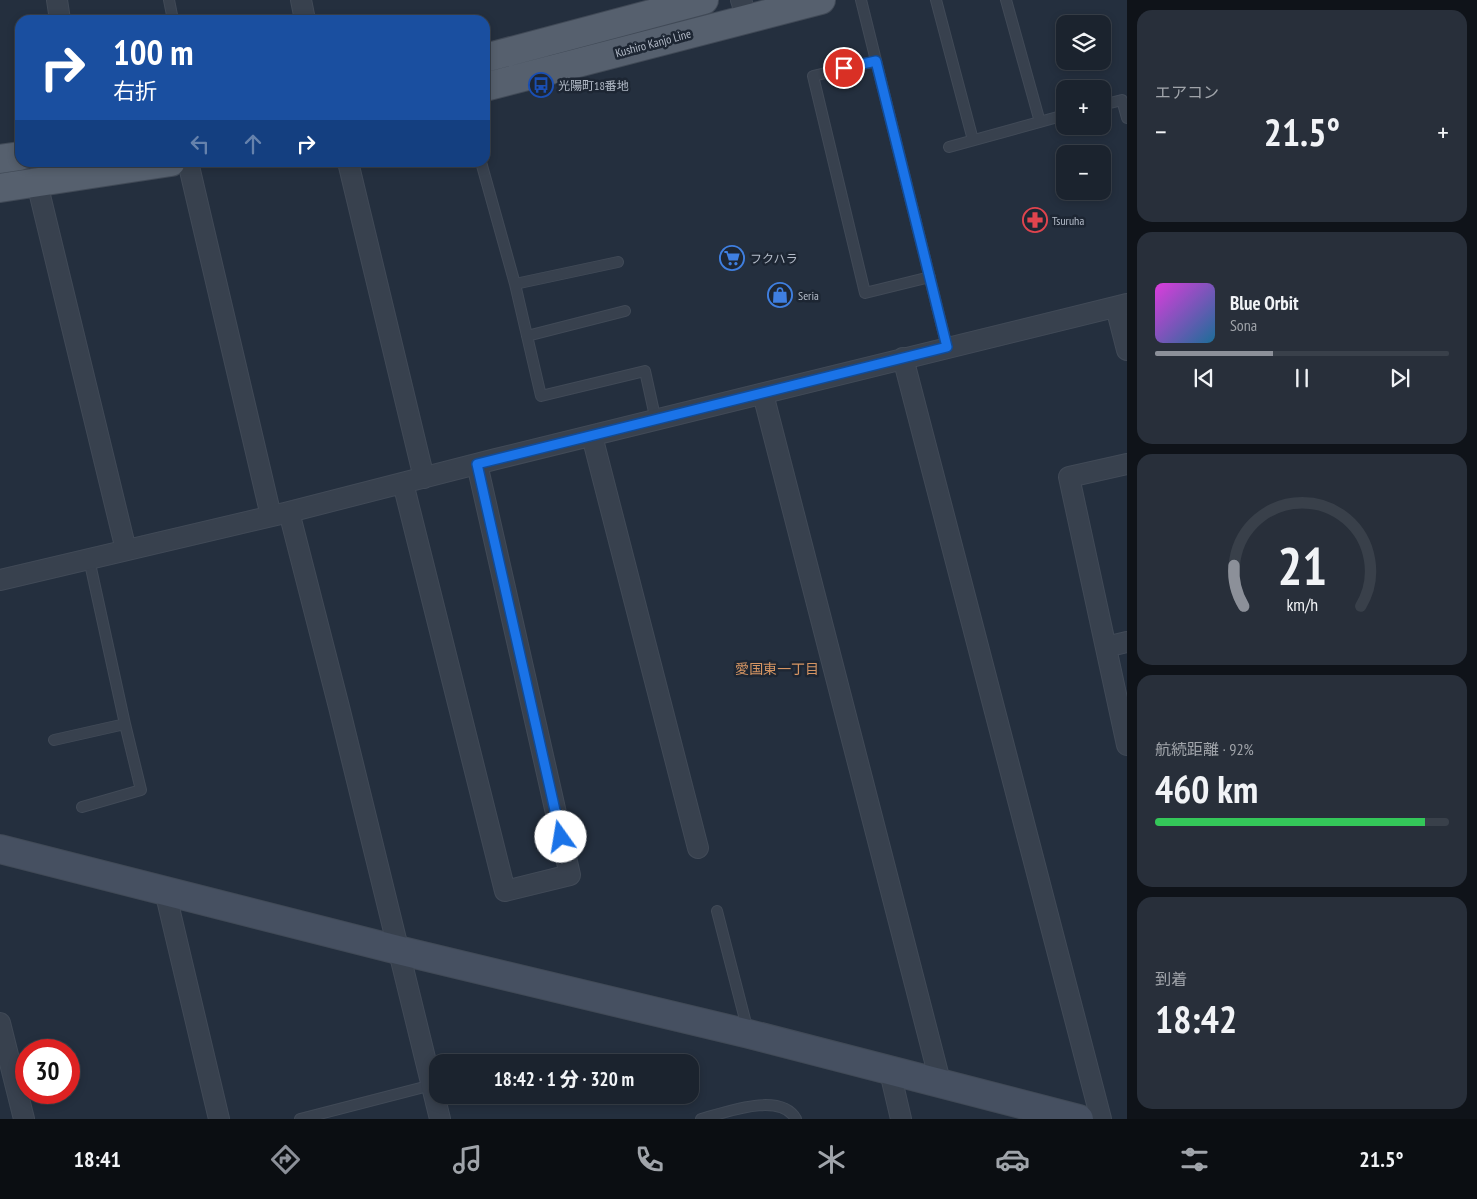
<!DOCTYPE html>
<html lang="ja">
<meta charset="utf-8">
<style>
:root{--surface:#1b232e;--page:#282f3a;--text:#f1f3f6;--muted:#a0a4aa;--line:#39404a;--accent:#8c9099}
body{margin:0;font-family:"PT Sans Narrow","Noto Sans JP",sans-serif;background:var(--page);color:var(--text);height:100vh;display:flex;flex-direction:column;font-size:19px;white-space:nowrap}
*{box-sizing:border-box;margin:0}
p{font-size:16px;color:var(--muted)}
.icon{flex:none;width:28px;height:28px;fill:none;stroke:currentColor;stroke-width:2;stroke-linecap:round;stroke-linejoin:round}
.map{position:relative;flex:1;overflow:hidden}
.drawer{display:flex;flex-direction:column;gap:10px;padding:10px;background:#0f1319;width:350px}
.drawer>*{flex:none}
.guide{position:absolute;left:15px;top:15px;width:475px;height:152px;border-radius:15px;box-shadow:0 2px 8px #0003,0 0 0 1px var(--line);background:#1a4fa0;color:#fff;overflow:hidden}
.tools{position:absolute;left:1056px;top:15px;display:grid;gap:10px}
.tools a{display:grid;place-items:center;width:55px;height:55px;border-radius:10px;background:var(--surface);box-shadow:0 2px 8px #0003,0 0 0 1px var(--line);font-size:25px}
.speed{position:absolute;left:15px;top:1039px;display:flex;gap:10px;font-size:25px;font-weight:700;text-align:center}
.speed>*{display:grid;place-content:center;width:65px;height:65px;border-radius:50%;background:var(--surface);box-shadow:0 2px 8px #0003,0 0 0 1px var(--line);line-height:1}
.speed .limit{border:8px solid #d22;background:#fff;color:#111}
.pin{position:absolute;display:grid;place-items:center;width:42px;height:42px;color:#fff;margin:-21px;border:2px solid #fff;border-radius:50%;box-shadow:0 1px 5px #0007}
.me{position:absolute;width:55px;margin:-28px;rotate:347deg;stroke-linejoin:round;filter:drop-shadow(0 0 4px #0008)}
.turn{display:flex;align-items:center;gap:18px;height:105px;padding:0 15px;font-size:22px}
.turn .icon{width:65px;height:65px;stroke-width:2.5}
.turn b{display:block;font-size:35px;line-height:42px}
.lanes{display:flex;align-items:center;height:48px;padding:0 15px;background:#0003;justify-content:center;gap:25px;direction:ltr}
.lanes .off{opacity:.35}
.big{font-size:38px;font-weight:800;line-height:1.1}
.drawer .card{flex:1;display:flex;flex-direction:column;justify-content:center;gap:8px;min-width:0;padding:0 18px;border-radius:15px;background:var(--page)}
.drawer .dial{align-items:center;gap:0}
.dial svg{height:130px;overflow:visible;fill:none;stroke:var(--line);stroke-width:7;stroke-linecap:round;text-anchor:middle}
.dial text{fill:var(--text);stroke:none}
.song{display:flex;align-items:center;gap:15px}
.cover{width:60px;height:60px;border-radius:8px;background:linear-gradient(135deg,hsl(300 70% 55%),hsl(200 70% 35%))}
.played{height:5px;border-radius:2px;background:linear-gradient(90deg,var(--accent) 40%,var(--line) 40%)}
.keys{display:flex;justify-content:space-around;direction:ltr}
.heat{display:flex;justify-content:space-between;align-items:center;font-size:28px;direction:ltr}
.charge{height:8px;border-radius:4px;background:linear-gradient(90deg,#34c759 92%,var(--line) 0)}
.trip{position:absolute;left:429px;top:1054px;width:270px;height:50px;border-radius:15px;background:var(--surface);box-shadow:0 2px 8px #0003,0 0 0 1px var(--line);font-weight:800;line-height:50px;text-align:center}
.dock{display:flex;height:80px;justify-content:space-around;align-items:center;background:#0b0e12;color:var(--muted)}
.dock .icon{width:35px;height:35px}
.dock .on{color:var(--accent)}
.dock b{font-size:22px;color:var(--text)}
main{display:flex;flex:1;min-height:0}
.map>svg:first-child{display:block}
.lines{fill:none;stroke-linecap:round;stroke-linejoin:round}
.lane-casing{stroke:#414a57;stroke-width:12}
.street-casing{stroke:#414a57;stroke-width:22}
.secondary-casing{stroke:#414a57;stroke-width:30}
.primary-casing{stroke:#414a57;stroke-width:30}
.lane{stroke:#38414e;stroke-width:10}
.street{stroke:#38414e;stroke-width:20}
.secondary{stroke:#465061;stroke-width:28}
.primary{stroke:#56606e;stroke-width:28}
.route-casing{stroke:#114b97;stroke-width:12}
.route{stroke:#1a73e8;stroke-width:9}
.labels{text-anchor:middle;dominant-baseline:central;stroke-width:5;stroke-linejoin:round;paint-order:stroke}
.street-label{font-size:12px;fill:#b4bcc9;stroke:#1d2633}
.poi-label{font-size:12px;fill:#b4bcc9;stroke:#1d2633;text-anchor:start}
.neighbourhood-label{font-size:14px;fill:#d59563;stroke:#1d2633}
</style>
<main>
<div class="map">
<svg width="1127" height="1119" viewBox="0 0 1127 1119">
<rect width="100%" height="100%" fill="#242f3e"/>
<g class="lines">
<defs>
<path id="lane" d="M169,0l4,20
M861,0l86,347
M936,0l37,140
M1006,0l34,122
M876,61l-63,15 52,217 65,-16
M1102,105l20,-5 5,18
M949,147l116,-32
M481,162l34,122 26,112 104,-25 11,50
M515,284l103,-22
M527,336l98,-25
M54,740l71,-16 -36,-165
M82,807l59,-17 -16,-66
M717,911l31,120
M300,1119l132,-34
M701,1119c23,-6 79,-28 95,0"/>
<path id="street" d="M57,0l3,20
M301,0l4,20
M741,0l6,18
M188,162l83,354
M348,162l76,316
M37,183l89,367
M1116,307l11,43
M903,358l198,761
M763,394l178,691
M592,436l106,412
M1127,464l-58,13 58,268
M403,483l102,408 65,-16 -93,-411
M289,512l50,195 101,412
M0,580l289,-68 207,-53 631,-155
M1106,647l21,-5
M165,891l54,228
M0,1023l24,96
M890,1072l11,47"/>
<path id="secondary" d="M0,849l398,101 351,84 330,85"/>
<path id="primary" d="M485,58l219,-58
M485,87l336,-87
M0,159l20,-3
M0,188l171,-26"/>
</defs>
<use href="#lane" class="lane-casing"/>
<use href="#street" class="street-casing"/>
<use href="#secondary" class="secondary-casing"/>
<use href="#primary" class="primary-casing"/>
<use href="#lane" class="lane"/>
<use href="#street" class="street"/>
<use href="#secondary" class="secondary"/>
<use href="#primary" class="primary"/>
</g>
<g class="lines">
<defs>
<path id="route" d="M561,837l-84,-373 470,-117 -71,-286 -32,7"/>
</defs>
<use href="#route" class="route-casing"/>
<use href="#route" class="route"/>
</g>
<defs>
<symbol id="bus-ring" viewBox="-11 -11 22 22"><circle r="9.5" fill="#1d2633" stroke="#1a4fb4" stroke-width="1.5"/><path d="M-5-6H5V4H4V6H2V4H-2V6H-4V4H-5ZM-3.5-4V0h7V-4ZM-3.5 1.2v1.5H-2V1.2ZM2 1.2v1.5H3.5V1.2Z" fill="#1a4fb4"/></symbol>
<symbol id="pharmacy-ring" viewBox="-11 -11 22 22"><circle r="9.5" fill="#1d2633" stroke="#e0444e" stroke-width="1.5"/><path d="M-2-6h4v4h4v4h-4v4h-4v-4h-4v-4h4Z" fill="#e0444e"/></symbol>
<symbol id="supermarket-ring" viewBox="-11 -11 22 22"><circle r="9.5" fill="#1d2633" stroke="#3f7fe0" stroke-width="1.5"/><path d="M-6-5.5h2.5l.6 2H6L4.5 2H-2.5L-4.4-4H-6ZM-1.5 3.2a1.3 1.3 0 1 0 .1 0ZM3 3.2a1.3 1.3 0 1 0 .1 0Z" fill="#3f7fe0"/></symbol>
<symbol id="shop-ring" viewBox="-11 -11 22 22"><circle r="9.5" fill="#1d2633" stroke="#3f7fe0" stroke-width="1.5"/><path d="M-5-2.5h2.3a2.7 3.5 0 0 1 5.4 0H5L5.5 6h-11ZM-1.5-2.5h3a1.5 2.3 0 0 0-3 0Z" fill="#3f7fe0"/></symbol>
</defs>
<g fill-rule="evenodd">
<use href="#bus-ring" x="527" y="71" width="28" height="28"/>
<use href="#pharmacy-ring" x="1021" y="206" width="28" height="28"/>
<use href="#supermarket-ring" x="718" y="244" width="28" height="28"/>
<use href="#shop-ring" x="766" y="281" width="28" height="28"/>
</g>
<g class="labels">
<g class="street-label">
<text transform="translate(653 43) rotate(-15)">Kushiro Kanjo Line</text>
</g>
<g class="poi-label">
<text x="558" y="85">光陽町18番地</text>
<text x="1052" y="220">Tsuruha</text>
<text x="750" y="258">フクハラ</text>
<text x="798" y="295">Seria</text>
</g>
<g class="neighbourhood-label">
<text x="777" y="669">愛国東一丁目</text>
</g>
</g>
</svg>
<div class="tools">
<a><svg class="icon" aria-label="layers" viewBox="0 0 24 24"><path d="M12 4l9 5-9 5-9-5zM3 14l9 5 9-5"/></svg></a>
<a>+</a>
<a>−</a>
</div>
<div class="speed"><div class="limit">30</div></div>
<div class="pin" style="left:844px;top:68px;background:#d93025"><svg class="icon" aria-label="arrive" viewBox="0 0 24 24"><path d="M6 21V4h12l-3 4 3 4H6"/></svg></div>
<svg class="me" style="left:561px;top:837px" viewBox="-20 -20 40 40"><circle r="19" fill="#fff"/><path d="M0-13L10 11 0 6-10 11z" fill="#1a73e8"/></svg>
<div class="trip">18:42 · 1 分 · 320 m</div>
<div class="guide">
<div class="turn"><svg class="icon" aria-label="right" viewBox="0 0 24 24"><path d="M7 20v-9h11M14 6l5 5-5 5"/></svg><div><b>100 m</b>右折</div></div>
<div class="lanes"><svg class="icon off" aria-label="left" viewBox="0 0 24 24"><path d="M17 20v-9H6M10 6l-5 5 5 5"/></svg><svg class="icon off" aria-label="ahead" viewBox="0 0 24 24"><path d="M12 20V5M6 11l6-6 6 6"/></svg><svg class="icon" aria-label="right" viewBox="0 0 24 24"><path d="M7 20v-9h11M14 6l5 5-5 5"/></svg></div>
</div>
</div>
<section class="drawer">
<div class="card"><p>エアコン</p>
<div class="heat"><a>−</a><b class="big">21.5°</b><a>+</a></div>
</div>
<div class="card">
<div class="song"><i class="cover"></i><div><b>Blue Orbit</b><p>Sona</p></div></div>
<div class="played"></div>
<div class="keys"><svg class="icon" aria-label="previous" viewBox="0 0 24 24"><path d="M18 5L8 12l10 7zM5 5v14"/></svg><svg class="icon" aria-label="pause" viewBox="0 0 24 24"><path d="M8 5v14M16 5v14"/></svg><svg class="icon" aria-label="next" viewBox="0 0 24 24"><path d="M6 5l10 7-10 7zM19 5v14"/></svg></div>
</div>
<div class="card dial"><svg viewBox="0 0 100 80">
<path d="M14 69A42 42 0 1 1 86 69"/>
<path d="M14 69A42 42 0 0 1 8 44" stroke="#8c9099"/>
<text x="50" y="56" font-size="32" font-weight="700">21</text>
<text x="50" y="72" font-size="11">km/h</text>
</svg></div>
<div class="card"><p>航続距離 · 92%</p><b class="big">460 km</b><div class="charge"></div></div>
<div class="card"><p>到着</p><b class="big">18:42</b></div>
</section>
</main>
<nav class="dock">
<b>18:41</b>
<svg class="icon on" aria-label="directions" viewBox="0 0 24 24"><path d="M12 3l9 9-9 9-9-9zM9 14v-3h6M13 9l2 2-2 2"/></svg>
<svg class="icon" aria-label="music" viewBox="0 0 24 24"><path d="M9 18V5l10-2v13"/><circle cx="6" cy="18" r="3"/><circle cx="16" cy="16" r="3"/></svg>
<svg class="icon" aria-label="phone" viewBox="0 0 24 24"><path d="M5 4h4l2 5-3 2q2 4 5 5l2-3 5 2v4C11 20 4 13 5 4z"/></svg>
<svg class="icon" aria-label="climate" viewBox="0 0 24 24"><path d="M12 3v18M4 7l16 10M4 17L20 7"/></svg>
<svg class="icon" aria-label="car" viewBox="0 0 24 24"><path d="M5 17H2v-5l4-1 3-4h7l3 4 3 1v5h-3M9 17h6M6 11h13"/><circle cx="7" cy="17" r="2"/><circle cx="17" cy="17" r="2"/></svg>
<svg class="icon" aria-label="filters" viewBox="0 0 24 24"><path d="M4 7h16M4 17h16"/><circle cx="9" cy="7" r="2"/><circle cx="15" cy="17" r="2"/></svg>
<b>21.5°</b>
</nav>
